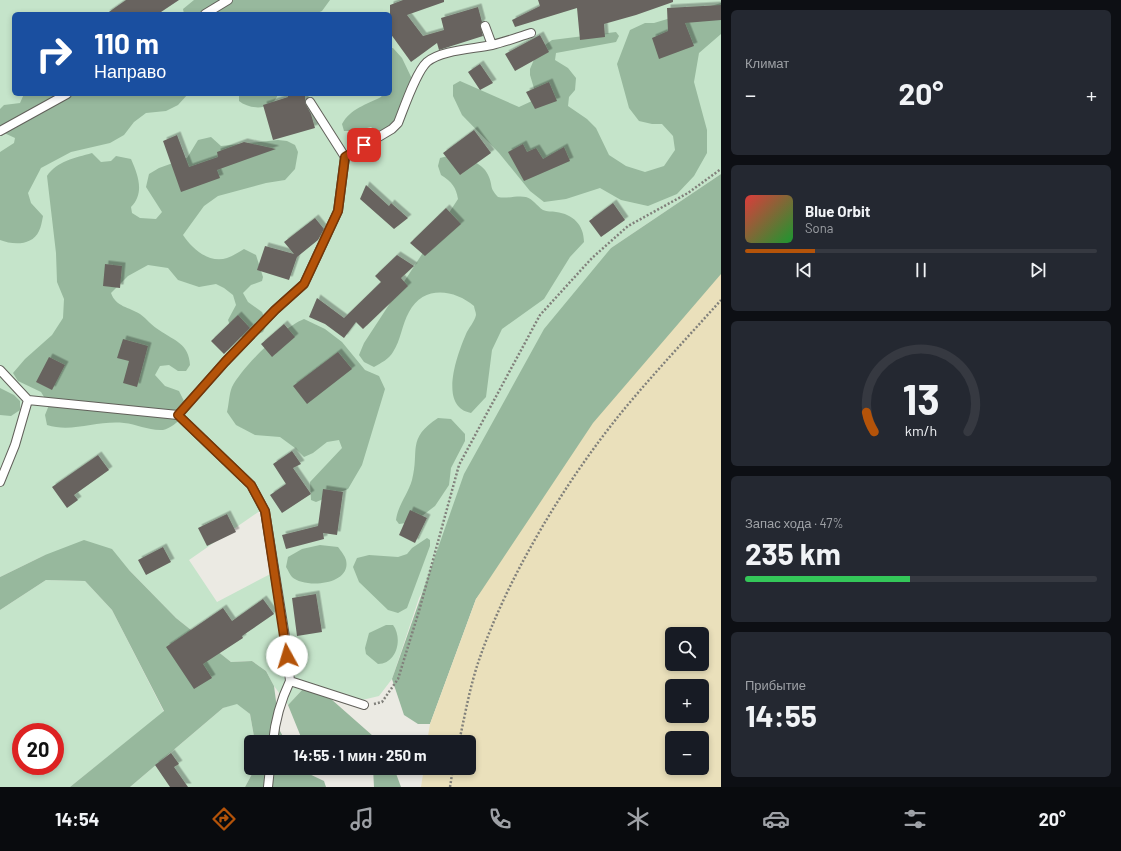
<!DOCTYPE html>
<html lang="ru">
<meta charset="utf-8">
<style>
:root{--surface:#171b24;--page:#242831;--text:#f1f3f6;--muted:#9ea1a6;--line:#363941;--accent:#b45309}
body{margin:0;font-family:Barlow,sans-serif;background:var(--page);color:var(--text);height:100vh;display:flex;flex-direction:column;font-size:15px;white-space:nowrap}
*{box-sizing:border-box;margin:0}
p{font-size:13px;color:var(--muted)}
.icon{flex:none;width:22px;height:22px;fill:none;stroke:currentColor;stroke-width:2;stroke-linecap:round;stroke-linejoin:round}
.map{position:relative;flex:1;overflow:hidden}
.sheet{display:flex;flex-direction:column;gap:10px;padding:10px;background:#0d0f14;width:400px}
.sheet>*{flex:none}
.hud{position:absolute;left:12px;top:12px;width:380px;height:84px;border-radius:6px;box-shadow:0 2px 6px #0003;background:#1a4fa0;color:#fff;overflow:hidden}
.buttons{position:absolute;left:665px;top:627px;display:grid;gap:8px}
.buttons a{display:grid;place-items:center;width:44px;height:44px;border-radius:6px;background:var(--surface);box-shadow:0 2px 6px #0003;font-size:20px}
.speed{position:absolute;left:12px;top:723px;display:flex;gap:8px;font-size:20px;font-weight:700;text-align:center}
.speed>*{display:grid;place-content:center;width:52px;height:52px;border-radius:50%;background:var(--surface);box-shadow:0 2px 6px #0003;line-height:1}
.speed .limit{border:6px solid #d22;background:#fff;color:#111}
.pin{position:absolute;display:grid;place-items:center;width:34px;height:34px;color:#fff;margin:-17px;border-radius:8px;box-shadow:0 2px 6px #0006}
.me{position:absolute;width:44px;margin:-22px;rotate:354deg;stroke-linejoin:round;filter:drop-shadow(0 0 3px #0008)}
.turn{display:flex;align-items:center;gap:14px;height:84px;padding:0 16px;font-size:18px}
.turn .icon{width:52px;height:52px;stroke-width:2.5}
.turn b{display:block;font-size:28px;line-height:34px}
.big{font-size:30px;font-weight:700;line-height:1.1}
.sheet .widget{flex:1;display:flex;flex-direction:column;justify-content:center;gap:6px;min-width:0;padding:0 14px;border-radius:6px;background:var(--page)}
.sheet .dial{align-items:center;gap:0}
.dial svg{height:104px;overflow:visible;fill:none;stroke:var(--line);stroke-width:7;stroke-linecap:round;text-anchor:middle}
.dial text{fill:var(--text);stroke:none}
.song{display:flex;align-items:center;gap:12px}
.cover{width:48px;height:48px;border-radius:6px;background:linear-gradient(135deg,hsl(0 70% 55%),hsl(130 70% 35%))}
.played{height:4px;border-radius:2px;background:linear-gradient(90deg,var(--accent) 20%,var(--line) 20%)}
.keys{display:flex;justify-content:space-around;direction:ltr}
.heat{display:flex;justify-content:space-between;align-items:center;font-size:22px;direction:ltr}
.charge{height:6px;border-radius:3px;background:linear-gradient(90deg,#34c759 47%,var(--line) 0)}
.trip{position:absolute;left:244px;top:735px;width:232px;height:40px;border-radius:6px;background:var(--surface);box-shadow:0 2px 6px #0003;font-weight:700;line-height:40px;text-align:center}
.menu{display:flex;height:64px;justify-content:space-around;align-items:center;background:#090b0e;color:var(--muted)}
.menu .icon{width:28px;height:28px}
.menu .active{color:var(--accent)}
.menu b{font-size:18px;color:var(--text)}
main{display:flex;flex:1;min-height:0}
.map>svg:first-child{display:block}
.green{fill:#c5e4ca;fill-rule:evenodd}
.forest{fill:#97b89d}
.sand{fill:#eae0bb;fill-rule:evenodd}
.building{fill:#68645f;filter:url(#shadow)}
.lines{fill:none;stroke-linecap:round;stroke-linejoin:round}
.service-casing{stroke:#61605a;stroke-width:10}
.path{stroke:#81807b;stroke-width:2.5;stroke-dasharray:2 2;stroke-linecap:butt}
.service{stroke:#fff;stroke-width:8}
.route-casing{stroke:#753606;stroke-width:10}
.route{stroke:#b45309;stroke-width:7}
</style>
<main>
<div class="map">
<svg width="721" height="787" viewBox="0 0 721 787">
<defs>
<filter id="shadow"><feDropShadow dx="3.5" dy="-3.5" stdDeviation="0" flood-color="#0004"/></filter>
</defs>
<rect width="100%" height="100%" fill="#ebeae3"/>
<path class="green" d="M0,0h721v174l-110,74 -192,350 -27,81 -13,17 -21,5 -27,-2 -28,-10 -15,16 -14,-19 -8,-15 -14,-10 -21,1 -55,-44 -47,-48 -84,-15 -45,22zM14,14h376v80h-376zM267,506l11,64 -61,32 -28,-42z
M46,580l39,1 27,29 52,102 -94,75h-70v-177zM21,732h34v34h-34z
M237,703l13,11 5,28h-4l1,32 -7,13h-115l93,-79z"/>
<path class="forest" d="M194,0h136l-8,11 -7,3h-131l-1,-5z
M721,3v31l-22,19 -5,29 13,48v23l-13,23 -17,18 -29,12 -27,-6 -21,-12 -34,11 -22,3 -14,-11 -31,-38 -37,-38 -9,-19v-11l7,-4 59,26 13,-6 4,-6 -6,-20v-6l8,-19 14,-10 64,-8 3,4 -3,6 -60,11 -1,7 13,8 8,10 -1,12 -6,7 -1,9 19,13 9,9 13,27 17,11 19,6 19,-6 11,-16 -2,-14 -11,-12h-10l-13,-3 -10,-13 -12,-44 13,-34 15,-7h9z
M390,48h3l9,10 12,25 -16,45 -20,6 -7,-7 -16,4h-11l-2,-7c9,-16 24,-19 39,-27l2,-3h7z
M24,94h164l-10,11 -12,6 -20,2 -12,9 -10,13 -14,8 -39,9 -30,16 -13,25 3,10 12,13c-1,5 -2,11 -4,15 -7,15 -26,14 -39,9v-88l14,-9 1,-5 -15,-7v-22l4,-4 16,-2z
M239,94h39c-5,17 -28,16 -39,7z
M211,137l10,9 57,-6 9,1 8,4 3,7 -3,17 -10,11 -19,3 -48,13 -14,10 -21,29c9,14 27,29 44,23 6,-2 12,-6 17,-9l12,6 7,22 -1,4 -11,4 -8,8 5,9 14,10 5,12 -4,8 -16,7 -14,-6 -5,-13 8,-15 -3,-10 -9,-7 -8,-4 -17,3 -21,-7 -10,-12 -20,-3 -20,11 -17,17c5,14 18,14 29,21 7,5 12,12 19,16 16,11 30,14 31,35l-4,6h-8l-9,-6 -9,1 -5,9 10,11 14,5 7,14 -2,12c-6,4 -14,12 -21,13 -14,1 -26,-6 -39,-7 -26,-3 -52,10 -77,2l-2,-10 4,-10 -8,-13 -23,-11 -5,-8 12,-14 27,-24 11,-17 1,-19 -7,-17 -1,-29 -9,-77c10,-15 28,-18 45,-23l9,9 10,-1 5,-5 15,3c7,16 14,34 0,48l1,6 8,5 16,1 6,-7 -16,-25 3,-13 10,-6 28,-10 11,-18z
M456,154c12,5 28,9 33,23 4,10 0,10 9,20 9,2 19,-2 28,0 7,2 11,9 17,13 4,2 9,1 13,2 17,2 28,13 28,30l-14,15 -26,42 -42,30 -10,21 -6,47 -15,16c-33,-6 -14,-58 -5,-79 2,-5 9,-13 10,-19 0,-3 -2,-7 -2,-9 -20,-17 -51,-21 -65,6 -7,12 -8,28 -16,40 -4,7 -12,11 -19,15l-10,-5 -5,-7 5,-12 94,-144c-2,-12 -6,-17 -17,-24l-3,-9 2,-8z
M721,174v113l-245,312 -46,125h-12l-14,-9 -12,-36 72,-205 80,-145 67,-81z
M304,319l21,10 17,13 23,28 14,6 6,13 -23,76 -14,24 -32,13 -5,-2 -1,-18 32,-34 -3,-8 -12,2 -14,11 -9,4 -9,-9 -15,-11 -25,-2 -19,-10 -9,-13c2,-8 2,-18 5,-25 11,-21 50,-59 72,-68z
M0,388l14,7 6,6v9l-9,6 -11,-1z
M438,418l13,1 14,15v7l-14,27 -2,17 -14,21 -21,16 -15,2 -3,-4c2,-15 12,-26 16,-40 8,-30 -6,-41 26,-62z
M427,538l3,2v6l-23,62 -9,5 -10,-3 -29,-28 -6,-15 4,-9 12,-3 29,2 9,-3 5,-6z
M84,540l28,9 17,21 47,48 55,44 21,-1 14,10 8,15 6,45 6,11h-31l-5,-28 -13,-10 -14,4 -93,79h-60l94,-76 -52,-101 -27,-29 -39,-1 -46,30v-33l45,-22z
M320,545l18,2c3,4 7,9 8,13 6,25 -41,29 -54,17 -2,-2 -4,-7 -6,-10l2,-10 14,-8z
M386,625h7c10,13 4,39 -15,39l-12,-10 -1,-6 4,-15z
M303,689l28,10 42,37 4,6h-74l-15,-37z
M253,768h48l2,3 21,10 2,6h-81l7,-13z
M373,768h21l7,19h-27z"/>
<path class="sand" d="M721,274v513h-300l3,-19h45v-26h-42l3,-18 46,-125 117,-176zM672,634h30v30h-30zM672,686h30v30h-30zM672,738h30v30h-30z"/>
<path class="building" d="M126,0h53l-21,14h-52z
M403,0h41v2l-37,13 16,21 21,-6 -3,-12 37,-11 4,15 -2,3 3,11 -44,14 -2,-7 -26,19 -21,-29v-28z
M538,0h135v2l-37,13 -32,9 1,13 -25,3 -3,-32 -62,19 -3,-7 28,-14z
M721,5v15l-36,3 9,23 -35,13 -7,-21 16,-7 -1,-23z
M540,35l9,17 -34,19 -10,-17z
M480,64l13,19 -13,7 -12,-18z
M549,82l8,19 -22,8 -9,-17z
M288,94h17v9l6,11 4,14 -42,12 -10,-35 25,-8z
M474,130l17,23 -31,22 -17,-22z
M177,135l12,32 29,-10 -1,-5 27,-10 32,7 -59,21 3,8 -39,14 -18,-51z
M523,144l4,8 9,-4 7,11 21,-12 6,14 -46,20 -16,-29z
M366,185l23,21 2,-3 17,15 -14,11 -34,-30z
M613,203l12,17 -24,17 -12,-16z
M446,208l15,16 -36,32 -15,-13z
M315,218l9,11 -6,11 -21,17 -8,23 -32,-10 8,-24 29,8 -10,-12z
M397,255l17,11 -13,12 7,8 -45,43 -7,-7 -12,16 -19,-14 -16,-7 8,-19 27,20 37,-36 -6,-6z
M105,264l17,2 -2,22 -17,-2z
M238,315l12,13 -26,26 -13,-13z
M284,324l11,13 -23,20 -11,-13z
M123,339l25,7 -11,41 -14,-4 6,-22 -12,-3z
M338,352l14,17 -45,35 -14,-18z
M49,357l16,8 -13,25 -16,-8z
M292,451l9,13 -8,4 18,26 -29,19 -12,-18 16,-11 -13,-20z
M98,455l11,15 -35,25 4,5 -11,8 -15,-21z
M323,489l20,3 -6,43 -14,-2 1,6 -38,10 -4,-14 36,-9z
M410,510l17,8 -12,25 -16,-8z
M227,514l9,18 -29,14 -9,-18z
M163,547l8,15 -25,13 -8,-15z
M316,594l6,38 -25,4 -5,-38z
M263,599l11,15 -32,22 1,2 -40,26 9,14 -18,11 -28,-42 57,-39 9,13z
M171,753l8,11 -5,3 14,20h-18l-15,-22z"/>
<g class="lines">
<defs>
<path id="service" d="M205,14l23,-14
M485,26l7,19
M0,131l67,-37
M345,157l47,-28 6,-6c6,-15 18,-51 29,-61 14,-12 47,-13 65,-17 13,-3 26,-8 39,-12
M0,370l28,30 150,15 73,70 14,26 21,132 4,38 74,24
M178,415l47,-53 50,-52 29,-26 34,-73 7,-54 -35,-55
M0,482l15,-37 13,-45
M273,742c2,-21 8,-42 17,-61
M268,787l2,-19"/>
</defs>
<use href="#service" class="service-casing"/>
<path class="path" d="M374,704l8,-2 16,-23 21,-68 40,-146 81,-150 52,-57 36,-32 60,-33 33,-24
M459,742c6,-27 11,-56 20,-82 29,-84 86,-178 142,-247 32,-39 67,-76 100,-113
M450,787l3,-19"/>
<use href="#service" class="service"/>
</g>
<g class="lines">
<defs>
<path id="route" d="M287,656l-22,-145 -14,-26 -73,-70 47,-53 50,-52 29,-26 34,-73 7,-54 19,-12"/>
</defs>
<use href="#route" class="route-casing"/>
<use href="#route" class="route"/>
</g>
</svg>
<div class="buttons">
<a><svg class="icon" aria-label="search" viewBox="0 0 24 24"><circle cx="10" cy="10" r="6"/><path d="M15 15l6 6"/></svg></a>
<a>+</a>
<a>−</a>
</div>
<div class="speed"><div class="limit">20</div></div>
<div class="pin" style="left:364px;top:145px;background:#d93025"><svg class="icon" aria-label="arrive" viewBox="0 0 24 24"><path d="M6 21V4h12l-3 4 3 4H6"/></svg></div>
<svg class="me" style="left:287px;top:656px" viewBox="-20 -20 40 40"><circle r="19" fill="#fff"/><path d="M0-13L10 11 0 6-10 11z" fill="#b45309"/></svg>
<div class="trip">14:55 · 1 мин · 250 m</div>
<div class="hud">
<div class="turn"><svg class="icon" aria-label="right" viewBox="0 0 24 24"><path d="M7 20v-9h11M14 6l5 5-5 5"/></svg><div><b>110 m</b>Направо</div></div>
</div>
</div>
<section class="sheet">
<div class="widget"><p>Климат</p>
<div class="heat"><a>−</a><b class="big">20°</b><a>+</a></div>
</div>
<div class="widget">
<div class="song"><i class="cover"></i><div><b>Blue Orbit</b><p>Sona</p></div></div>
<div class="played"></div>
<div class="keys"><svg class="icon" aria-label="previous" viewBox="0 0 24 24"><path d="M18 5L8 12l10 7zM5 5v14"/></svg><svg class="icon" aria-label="pause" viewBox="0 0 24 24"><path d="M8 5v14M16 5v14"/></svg><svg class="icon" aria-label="next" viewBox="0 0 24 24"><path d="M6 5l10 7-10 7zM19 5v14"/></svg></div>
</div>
<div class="widget dial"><svg viewBox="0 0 100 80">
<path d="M14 69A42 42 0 1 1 86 69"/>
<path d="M14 69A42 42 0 0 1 8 54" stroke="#b45309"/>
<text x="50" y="56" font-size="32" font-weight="700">13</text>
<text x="50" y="72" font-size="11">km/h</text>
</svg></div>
<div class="widget"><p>Запас хода · 47%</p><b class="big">235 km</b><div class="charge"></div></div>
<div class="widget"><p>Прибытие</p><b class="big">14:55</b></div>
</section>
</main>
<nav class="menu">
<b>14:54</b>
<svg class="icon active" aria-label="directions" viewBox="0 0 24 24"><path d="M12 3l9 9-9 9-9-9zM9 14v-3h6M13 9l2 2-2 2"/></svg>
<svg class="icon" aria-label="music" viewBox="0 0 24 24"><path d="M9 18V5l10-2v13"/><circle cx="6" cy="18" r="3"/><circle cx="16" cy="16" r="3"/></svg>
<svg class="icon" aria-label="phone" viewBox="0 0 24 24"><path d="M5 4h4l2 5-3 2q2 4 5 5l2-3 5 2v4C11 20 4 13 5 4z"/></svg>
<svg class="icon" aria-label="climate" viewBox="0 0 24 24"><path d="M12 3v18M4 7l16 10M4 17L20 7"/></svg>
<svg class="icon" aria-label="car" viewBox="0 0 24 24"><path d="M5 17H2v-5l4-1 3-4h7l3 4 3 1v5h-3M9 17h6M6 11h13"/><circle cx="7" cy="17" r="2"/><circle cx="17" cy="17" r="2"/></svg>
<svg class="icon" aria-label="filters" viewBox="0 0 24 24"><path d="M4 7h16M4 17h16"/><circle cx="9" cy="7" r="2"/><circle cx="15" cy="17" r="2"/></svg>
<b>20°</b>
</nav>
